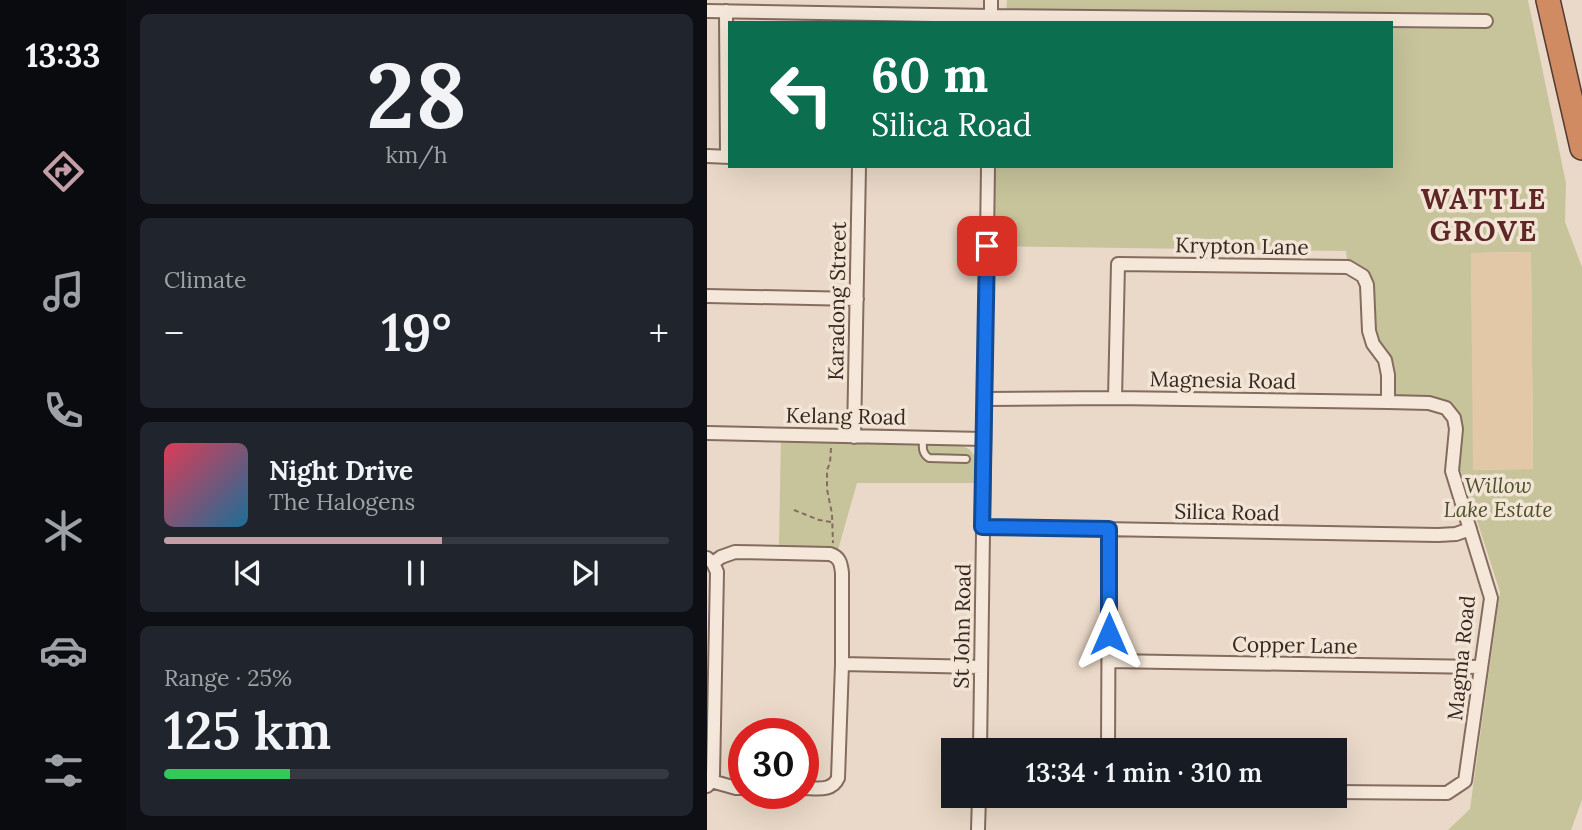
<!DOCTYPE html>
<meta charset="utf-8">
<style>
:root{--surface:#171b24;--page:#20242c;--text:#f1f3f6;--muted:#9ea1a6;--line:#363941;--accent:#c49ea6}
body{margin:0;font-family:Lora,serif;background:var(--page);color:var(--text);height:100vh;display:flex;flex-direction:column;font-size:26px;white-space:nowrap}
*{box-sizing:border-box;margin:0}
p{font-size:23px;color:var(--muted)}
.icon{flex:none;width:38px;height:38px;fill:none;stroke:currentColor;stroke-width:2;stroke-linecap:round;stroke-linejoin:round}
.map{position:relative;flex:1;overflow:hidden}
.details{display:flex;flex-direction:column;gap:14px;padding:14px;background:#0d0f14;width:581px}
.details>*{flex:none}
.top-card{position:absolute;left:21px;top:21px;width:665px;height:147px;border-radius:0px;box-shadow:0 7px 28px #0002;background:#0b6e4f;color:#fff;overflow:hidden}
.speed{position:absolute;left:21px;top:718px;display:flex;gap:14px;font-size:35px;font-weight:700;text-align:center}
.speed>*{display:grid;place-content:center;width:91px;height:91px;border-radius:50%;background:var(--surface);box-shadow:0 7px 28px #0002;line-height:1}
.speed .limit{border:10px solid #d22;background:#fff;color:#111}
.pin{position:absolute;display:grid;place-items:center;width:60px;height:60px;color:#fff;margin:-30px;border-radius:14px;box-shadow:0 4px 10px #0006}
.me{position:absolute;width:77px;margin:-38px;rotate:0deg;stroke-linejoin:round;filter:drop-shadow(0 0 5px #0008)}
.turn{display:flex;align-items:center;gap:24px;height:147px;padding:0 28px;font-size:32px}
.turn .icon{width:91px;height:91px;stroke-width:2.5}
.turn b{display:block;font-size:49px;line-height:60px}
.big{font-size:52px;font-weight:600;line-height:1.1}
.details .tile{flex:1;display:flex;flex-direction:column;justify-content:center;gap:10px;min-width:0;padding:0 24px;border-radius:10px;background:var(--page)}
.details .dial{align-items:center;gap:0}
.dial b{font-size:91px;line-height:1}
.song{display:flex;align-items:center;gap:21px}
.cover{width:84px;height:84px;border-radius:10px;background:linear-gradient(135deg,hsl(350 70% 55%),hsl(200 70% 35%))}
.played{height:7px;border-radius:4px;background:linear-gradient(90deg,var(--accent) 55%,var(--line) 55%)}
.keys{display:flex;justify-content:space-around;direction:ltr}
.heat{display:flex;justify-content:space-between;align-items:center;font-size:38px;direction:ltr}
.charge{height:10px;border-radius:5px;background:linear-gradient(90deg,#34c759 25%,var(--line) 0)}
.trip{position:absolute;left:234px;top:738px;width:406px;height:70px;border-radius:0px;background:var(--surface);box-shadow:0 7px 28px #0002;font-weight:600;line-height:70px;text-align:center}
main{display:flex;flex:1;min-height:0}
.dock{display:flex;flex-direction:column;width:126px;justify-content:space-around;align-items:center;background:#090b0e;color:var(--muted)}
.dock .icon{width:49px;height:49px}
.dock .on{color:var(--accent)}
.dock b{font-size:32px;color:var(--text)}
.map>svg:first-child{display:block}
.green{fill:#c7c49c;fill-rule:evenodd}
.sand{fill:#e3c8a8}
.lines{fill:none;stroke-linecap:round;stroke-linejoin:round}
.lane-casing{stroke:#846c5f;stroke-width:10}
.street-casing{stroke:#846c5f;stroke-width:16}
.highway-casing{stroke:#523b32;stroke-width:26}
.path{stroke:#846c5f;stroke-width:2;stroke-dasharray:5 3.5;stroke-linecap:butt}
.lane{stroke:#f5e8da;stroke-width:6}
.street{stroke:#f5e8da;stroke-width:12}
.highway{stroke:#d08b62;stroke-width:23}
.route-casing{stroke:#114b97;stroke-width:18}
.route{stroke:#1a73e8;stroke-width:12}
.labels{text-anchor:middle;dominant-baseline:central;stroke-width:7;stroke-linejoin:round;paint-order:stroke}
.street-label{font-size:21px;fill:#362721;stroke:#f2e5d6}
.park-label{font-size:21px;font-style:italic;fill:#4d5029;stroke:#f2e5d6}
.district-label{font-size:28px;font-weight:bold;letter-spacing:2px;fill:#5e2625;stroke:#f2e5d6}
</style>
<main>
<nav class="dock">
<b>13:33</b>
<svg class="icon on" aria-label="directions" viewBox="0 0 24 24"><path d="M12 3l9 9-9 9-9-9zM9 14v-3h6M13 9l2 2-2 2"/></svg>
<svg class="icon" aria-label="music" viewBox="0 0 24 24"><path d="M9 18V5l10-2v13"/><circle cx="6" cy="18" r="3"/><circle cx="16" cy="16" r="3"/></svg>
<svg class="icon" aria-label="phone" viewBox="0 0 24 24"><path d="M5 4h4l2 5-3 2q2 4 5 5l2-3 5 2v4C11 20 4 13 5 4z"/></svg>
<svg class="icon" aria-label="climate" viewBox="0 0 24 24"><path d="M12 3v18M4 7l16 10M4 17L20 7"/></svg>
<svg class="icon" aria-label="car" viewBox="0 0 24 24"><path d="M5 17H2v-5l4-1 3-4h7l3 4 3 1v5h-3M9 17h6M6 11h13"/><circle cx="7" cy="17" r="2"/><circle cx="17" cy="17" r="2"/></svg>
<svg class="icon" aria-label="filters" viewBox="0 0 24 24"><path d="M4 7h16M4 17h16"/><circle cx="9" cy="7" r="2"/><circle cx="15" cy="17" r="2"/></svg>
</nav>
<section class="details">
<div class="tile dial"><b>28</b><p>km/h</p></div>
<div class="tile"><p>Climate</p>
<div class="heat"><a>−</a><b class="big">19°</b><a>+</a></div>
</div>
<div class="tile">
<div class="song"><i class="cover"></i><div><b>Night Drive</b><p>The Halogens</p></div></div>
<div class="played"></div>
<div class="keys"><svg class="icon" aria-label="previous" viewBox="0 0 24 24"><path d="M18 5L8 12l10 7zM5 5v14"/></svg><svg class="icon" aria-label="pause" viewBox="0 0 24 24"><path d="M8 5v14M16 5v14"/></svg><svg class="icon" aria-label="next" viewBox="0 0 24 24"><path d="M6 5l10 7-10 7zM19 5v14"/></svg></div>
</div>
<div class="tile"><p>Range · 25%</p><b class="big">125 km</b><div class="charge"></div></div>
</section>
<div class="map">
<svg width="875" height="830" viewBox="0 0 875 830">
<rect width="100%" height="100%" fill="#ead9c8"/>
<path class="green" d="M300,0h521l38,183 -1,39 17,45v533l-11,30h-123l22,-21 30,-217 -39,-121h-9l4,-42 -10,-21 -58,-6v-27l-15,-31 -6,-59 -19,-18 -2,-16 -359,-5 -1,-80h405v-143h-408v-7h23zM824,252l2,217 -59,1 -3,-217z
M74,435l180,3 1,8 7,3 6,7v27h-118l-19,67 -59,-5z"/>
<path class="sand" d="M824,252l2,217 -60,1 -2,-217z"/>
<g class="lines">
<defs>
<path id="lane" d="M216,437c0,9 -2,16 6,21l37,1"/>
<path id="street" d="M0,11l284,5 495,5
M19,11l1,146
M284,23v-23
M0,156l23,1
M0,296l150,3
M408,398l3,-134 230,3 15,9 4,9 2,46 4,13 12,16 3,15v27
M278,399l130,-1 273,4 41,1 17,5 8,10 2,11 -4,42 39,127 -26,183 -18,12 -112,-1
M0,433l277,6
M147,437l5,-271
M275,527l456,8 18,-1 14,-5
M0,558l6,5 8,-6 14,-5 95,2c10,3 11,10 12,19v91l-4,114c-6,14 -22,10 -35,10
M402,661l372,6
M135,664l139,3
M273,751l8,-585
M401,751l1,-222
M4,781l2,-6 4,-203 -4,-9
M0,786l4,-5 25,7h8
M271,830l1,-34"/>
<path id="highway" d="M841,0l34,148"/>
</defs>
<use href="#lane" class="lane-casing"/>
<use href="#street" class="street-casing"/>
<use href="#highway" class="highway-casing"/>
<path class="path" d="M124,448l-1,15 -3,7v19l5,25 1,29
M87,510l25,10 12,2"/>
<use href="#lane" class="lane"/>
<use href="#street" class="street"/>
<use href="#highway" class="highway"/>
</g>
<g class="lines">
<defs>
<path id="route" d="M280,246l-5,281 127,2v105"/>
</defs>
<use href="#route" class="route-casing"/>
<use href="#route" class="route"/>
</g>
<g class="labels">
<g class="street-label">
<text transform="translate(535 246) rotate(1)">Krypton Lane</text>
<text transform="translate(130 301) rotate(-89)">Karadong Street</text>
<text transform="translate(516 380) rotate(1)">Magnesia Road</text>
<text transform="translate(139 416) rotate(1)">Kelang Road</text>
<text transform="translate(520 512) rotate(1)">Silica Road</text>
<text transform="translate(255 626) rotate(-89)">St John Road</text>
<text transform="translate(588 645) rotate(1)">Copper Lane</text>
<text transform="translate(754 658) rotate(-84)">Magma Road</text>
</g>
<g class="park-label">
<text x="791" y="485">Willow<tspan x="791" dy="24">Lake Estate</tspan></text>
</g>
<g class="district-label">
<text x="777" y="199">WATTLE<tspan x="777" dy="32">GROVE</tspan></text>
</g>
</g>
</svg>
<div class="speed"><div class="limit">30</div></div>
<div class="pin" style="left:280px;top:246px;background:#d93025"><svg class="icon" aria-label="arrive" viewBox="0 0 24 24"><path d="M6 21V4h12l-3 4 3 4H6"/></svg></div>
<svg class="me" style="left:402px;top:634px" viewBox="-20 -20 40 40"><path d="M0-17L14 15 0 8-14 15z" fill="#1a73e8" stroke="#fff" stroke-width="4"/></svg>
<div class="trip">13:34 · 1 min · 310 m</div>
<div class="top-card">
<div class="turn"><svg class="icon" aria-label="left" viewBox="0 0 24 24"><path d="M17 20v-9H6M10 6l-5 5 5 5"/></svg><div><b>60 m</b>Silica Road</div></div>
</div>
</div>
</main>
